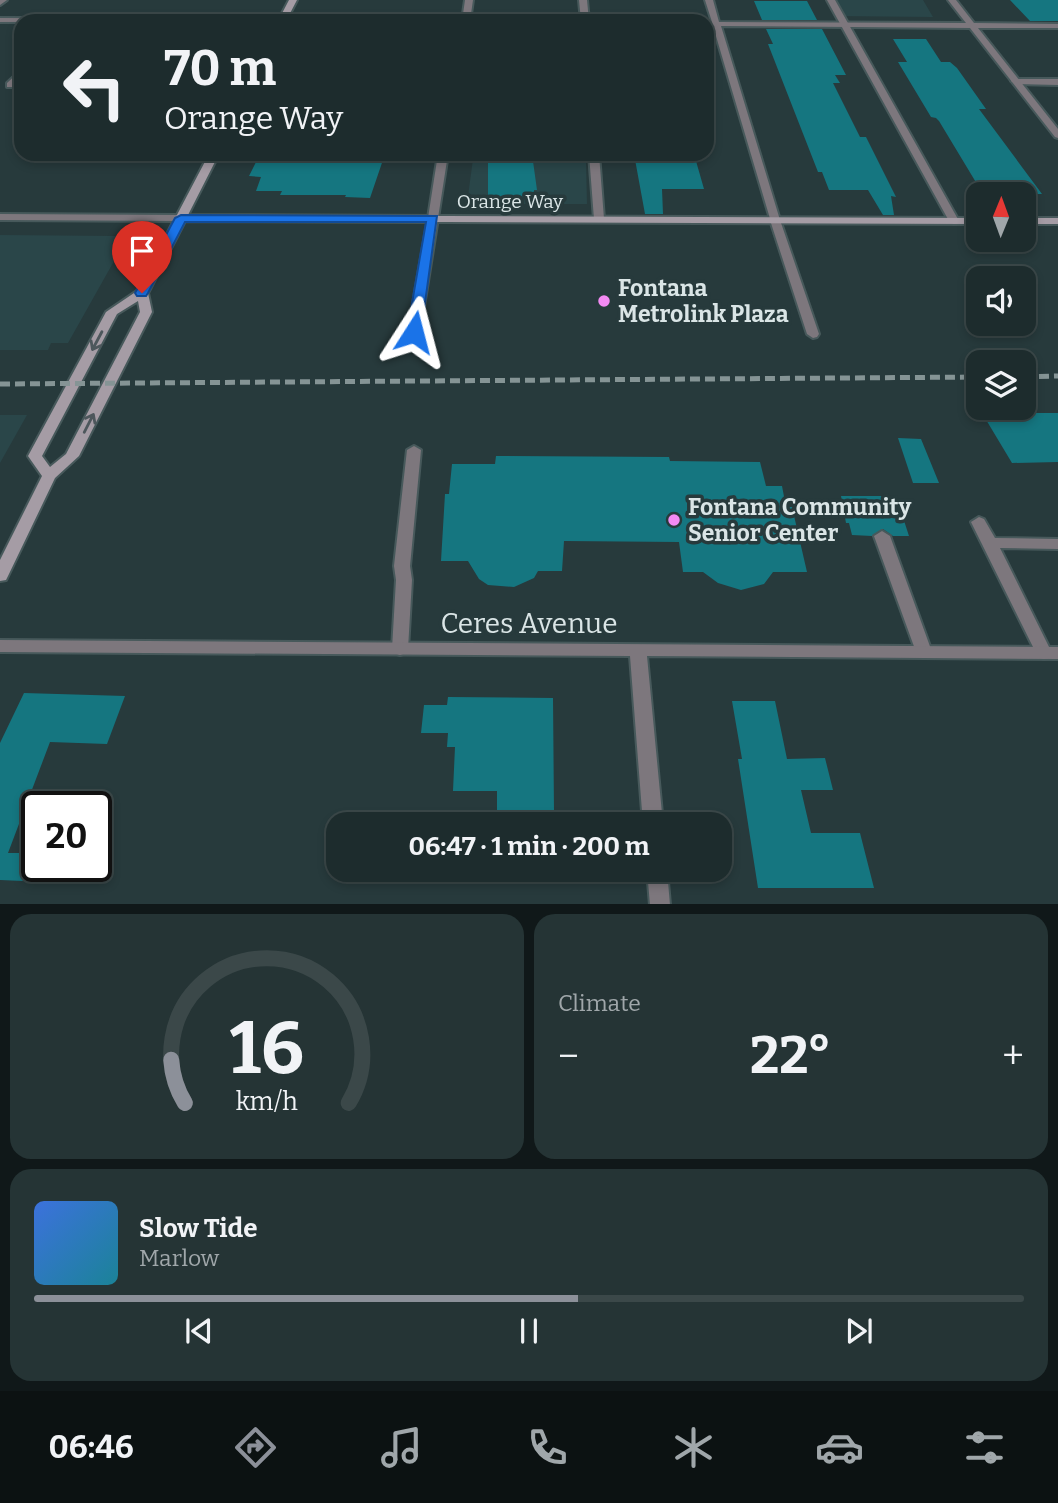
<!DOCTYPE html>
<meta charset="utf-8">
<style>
:root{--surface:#1d2c2d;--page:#253435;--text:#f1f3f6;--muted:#a0a7aa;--line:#3b4849;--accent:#8c9099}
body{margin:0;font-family:Bitter,serif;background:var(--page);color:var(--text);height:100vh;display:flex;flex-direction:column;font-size:26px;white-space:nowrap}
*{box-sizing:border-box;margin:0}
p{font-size:23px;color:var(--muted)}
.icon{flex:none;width:38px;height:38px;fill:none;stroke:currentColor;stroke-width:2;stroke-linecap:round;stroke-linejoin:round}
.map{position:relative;height:904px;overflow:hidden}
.details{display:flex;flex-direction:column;gap:10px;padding:10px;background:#101819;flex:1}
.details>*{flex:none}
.hud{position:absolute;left:14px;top:14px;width:700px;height:147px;border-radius:21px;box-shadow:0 4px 10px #0003,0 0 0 2px var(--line);background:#1d2c2d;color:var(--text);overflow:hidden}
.needle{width:46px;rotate:1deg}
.buttons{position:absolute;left:966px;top:182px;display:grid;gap:14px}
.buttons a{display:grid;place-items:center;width:70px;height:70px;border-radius:14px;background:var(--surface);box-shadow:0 4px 10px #0003,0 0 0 2px var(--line);font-size:35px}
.speed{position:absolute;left:21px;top:791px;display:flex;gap:14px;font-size:35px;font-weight:700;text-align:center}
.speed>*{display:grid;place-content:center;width:91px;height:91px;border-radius:50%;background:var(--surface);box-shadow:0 4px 10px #0003,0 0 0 2px var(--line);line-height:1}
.speed .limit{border:4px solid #111;border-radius:10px;background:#fff;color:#111}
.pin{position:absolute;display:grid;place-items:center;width:60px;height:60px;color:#fff;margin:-72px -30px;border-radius:50% 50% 50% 0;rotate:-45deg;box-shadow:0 0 7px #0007}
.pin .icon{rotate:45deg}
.me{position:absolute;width:77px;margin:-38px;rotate:9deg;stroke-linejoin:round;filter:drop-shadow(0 0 5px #0008)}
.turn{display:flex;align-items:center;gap:24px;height:147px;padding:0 35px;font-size:32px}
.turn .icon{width:91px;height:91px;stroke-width:2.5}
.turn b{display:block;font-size:49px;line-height:60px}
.big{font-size:52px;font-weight:700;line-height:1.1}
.details .widget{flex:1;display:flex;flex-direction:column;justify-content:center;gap:10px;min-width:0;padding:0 24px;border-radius:21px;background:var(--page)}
.details .dial{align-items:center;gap:0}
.dial svg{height:182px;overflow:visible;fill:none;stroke:var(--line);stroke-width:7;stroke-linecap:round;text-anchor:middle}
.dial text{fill:var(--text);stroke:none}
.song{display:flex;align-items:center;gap:21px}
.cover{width:84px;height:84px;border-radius:10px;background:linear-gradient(135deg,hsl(220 70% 55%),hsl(190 70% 35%))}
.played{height:7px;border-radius:4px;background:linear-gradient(90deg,var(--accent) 55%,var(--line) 55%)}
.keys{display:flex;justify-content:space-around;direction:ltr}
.heat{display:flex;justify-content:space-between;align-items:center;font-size:38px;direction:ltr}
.details .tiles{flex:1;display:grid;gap:10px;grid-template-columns:1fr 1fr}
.widget:last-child{grid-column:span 2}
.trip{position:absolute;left:326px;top:812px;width:406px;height:70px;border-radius:21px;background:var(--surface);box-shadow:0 4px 10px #0003,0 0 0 2px var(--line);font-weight:700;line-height:70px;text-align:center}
.menu{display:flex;height:112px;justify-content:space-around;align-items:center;background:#0c1212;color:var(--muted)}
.menu .icon{width:49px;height:49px}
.menu .selected{color:var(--accent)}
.menu b{font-size:32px;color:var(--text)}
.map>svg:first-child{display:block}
.built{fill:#2a4649}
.building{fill:#157680}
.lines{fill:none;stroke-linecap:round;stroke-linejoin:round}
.lane-casing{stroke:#47595b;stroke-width:4}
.street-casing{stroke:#47595b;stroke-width:4}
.secondary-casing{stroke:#47595b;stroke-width:4}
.lane{fill:#7d777d;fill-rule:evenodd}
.street{fill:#7d777d;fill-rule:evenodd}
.secondary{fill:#a59ca5;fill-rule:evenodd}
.rail{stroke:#859495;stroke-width:5;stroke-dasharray:10 5;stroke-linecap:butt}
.oneway{stroke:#4d575c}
.route{fill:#1a73e8;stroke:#114b97;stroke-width:2}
.poi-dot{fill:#f28af3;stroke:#273a3c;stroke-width:2.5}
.labels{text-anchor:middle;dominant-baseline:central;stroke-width:7;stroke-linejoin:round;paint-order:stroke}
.far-street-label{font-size:19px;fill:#dae5e6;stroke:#273a3c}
.poi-label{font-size:23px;font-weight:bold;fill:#dae5e6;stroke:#273a3c;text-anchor:start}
.near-street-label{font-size:28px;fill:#dae5e6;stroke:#273a3c}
</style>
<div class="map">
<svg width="1058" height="905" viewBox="0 0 1058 905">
<rect width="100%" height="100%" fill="#273a3c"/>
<path class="built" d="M826,0h97l10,17 -99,-1z
M473,159l113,1 1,44h-104l-15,-8z
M0,235l116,1 11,2 -59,105h-17l-3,7h-48z
M0,415h27l-27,48z"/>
<path class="building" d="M1010,0h48v21h-28z
M754,1h53l10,19h-55z
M766,29h56l24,46h-11l5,8h-7l27,54h6l30,60 -5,-1 3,19h-11l-15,-25h-39l-7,-18h-4l-50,-128h5z
M893,39h33l15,23h9l7,6 29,41h-7l63,85h-59l-44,-73 -3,-3 -5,-1 -33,-55h9z
M260,154h44l-3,9h53l2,-9h29l-15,44 -25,-1 1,-2h-66l2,-4h-26l5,-14 -12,-1z
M488,154h44l5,36h-3v8h-46z
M634,154h22l1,7h39l8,28h-42l1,25h-18z
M982,413h76v49l-46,1z
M898,438l23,1 18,44h-26z
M496,456l173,1 1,4 90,1 6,24h16l4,21h6l15,65h-34l-9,12 -23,6 -23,-7 -15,-11h-20l-4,-30 -115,-1 -2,30h-24l-4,7 -20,9 -26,-2 -9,-6 -11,-18h-27l4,-67h4l3,-30h43z
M841,496h55l13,40h-16l-10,-7 -11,7 -20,-1 -3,-12h-3z
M24,693l101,3 -18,48 -57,-2 -42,111h26l-11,28 -23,-1v-137z
M448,697l105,1 1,114h-57v-21h-44l2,-44h-8l1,-14h-27l3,-28h23z
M732,701h43l12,58 38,-1 8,32h-32l10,43h49l14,55h-116l-20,-129h4z"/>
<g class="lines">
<defs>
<path id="lane" d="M0,0h7l-7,5z
M579,0h8l2,21h-8z
M827,0h8l124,221 -1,2 -4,1 -5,-3z
M21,70v8l-8,9h-6v-4z
M1012,79h46v6l-43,-1 -4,-3z
M589,154h10l5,65 -5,3 -5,-3z
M433,215l5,3 -18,114 -6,4 -6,-4 20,-114z
M775,217l5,3 39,114 -2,3 -4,1 -6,-4 -37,-114z
M414,446l7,4 -11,116 2,14 -4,69 -2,4 -6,2 -6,-2 -2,-4 4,-69 -2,-14 13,-116z
M979,517l5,2 11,19 63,1v10l-58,-1 52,105 -2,4 -6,2 -6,-2 -2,-4 -65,-131z
M882,531l8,5 42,116 -2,4 -6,2 -6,-2 -2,-4 -42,-116z"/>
<path id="street" d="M465,0h8l-3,21h-8z
M705,0h8l6,22 247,1 -18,-23h8l18,23 84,1v4h-80l80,101v9l-3,-1 -85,-109 -249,-2 59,194 -5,3 -4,-1 -58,-196h-6v-4h5z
M0,18l284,1 4,2 -288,1z
M438,154h10l-10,64 -5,3 -5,-3z
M0,214l181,1 5,3 -5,3 -181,-1z
M0,640l1058,7v12l-411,-3 16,168h-20l-13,-168 -630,-4z
M647,870h20l3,35h-20z"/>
<path id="secondary" d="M289,0h8l-11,21h-8z
M209,154h10l-31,61 790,3v6l-793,-3 -37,72 4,19 -73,144 -24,22 -47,98 -2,4 -6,1v-21l42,-84 -14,-20 78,-144 31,-21zM138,301l2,11 -74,142 -16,13 -8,-11 75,-142z
M1024,218h34v6h-34z"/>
</defs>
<use href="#lane" class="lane-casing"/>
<use href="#street" class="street-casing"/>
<use href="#secondary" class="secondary-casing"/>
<use href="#lane" class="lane"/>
<use href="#street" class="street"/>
<use href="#secondary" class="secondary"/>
<path class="rail" d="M1024,377l34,-1
M0,384l978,-7"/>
</g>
<defs><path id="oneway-shaft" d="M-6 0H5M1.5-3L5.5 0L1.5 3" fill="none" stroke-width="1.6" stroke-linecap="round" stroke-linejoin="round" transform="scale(1.75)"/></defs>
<g class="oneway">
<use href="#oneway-shaft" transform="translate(97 341) rotate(118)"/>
<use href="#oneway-shaft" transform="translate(89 423) rotate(-63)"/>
</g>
<path class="route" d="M181,215l256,1 -16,116 -7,4 -7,-4 19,-110h-241l-37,71 -2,3h-9l-2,-3 40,-75z"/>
<g class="poi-dot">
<circle cx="604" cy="301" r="7"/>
<circle cx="674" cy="520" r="7"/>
</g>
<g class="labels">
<g class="far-street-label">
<text x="510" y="201">Orange Way</text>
</g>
<g class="poi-label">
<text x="618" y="288">Fontana<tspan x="618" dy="26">Metrolink Plaza</tspan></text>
<text x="688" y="507">Fontana Community<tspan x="688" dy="26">Senior Center</tspan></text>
</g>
<g class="near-street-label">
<text x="529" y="623">Ceres Avenue</text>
</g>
</g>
</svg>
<div class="buttons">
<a><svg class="needle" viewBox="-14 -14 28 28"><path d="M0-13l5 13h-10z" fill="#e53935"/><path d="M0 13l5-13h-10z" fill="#a0a7aa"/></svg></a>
<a><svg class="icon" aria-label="sound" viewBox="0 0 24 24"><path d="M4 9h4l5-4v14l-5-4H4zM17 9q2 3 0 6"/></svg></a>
<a><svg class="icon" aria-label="layers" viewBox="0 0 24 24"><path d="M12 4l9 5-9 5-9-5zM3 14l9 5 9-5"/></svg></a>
</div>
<div class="speed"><div class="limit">20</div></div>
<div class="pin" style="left:142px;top:293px;background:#d93025"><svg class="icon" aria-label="arrive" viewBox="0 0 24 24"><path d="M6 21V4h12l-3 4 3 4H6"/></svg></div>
<svg class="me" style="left:414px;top:332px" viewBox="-20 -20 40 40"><path d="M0-17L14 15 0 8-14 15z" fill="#1a73e8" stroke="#fff" stroke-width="4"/></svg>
<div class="trip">06:47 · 1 min · 200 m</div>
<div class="hud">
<div class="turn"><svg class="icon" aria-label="left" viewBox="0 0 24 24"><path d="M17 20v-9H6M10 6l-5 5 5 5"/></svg><div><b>70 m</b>Orange Way</div></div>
</div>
</div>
<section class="details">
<div class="tiles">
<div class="widget dial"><svg viewBox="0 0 100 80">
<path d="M14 69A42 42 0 1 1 86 69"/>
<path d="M14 69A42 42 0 0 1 8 50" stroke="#8c9099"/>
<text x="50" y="56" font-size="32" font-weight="700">16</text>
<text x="50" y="72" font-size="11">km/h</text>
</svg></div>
<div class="widget"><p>Climate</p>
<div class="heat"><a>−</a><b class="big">22°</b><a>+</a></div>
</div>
<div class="widget">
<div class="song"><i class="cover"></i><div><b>Slow Tide</b><p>Marlow</p></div></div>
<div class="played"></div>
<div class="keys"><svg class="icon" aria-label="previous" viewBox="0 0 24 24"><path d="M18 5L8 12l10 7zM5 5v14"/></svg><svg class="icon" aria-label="pause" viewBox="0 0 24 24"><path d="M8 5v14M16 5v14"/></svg><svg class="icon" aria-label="next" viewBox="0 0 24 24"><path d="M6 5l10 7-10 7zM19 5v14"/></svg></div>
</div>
</div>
</section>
<nav class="menu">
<b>06:46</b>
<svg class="icon selected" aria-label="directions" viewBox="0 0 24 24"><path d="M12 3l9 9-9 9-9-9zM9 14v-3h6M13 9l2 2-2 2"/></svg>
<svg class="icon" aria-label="music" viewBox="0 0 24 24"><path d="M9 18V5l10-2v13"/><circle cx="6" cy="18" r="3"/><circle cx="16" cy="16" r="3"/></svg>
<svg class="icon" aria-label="phone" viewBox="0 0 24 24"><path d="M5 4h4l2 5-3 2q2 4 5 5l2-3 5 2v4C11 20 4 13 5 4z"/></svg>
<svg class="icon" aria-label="climate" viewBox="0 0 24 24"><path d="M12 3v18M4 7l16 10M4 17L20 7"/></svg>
<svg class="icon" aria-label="car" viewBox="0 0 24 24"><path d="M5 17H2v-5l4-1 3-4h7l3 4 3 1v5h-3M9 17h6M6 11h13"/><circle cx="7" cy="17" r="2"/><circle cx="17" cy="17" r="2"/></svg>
<svg class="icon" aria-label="filters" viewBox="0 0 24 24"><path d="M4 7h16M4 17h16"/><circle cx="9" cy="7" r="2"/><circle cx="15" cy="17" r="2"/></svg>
</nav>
